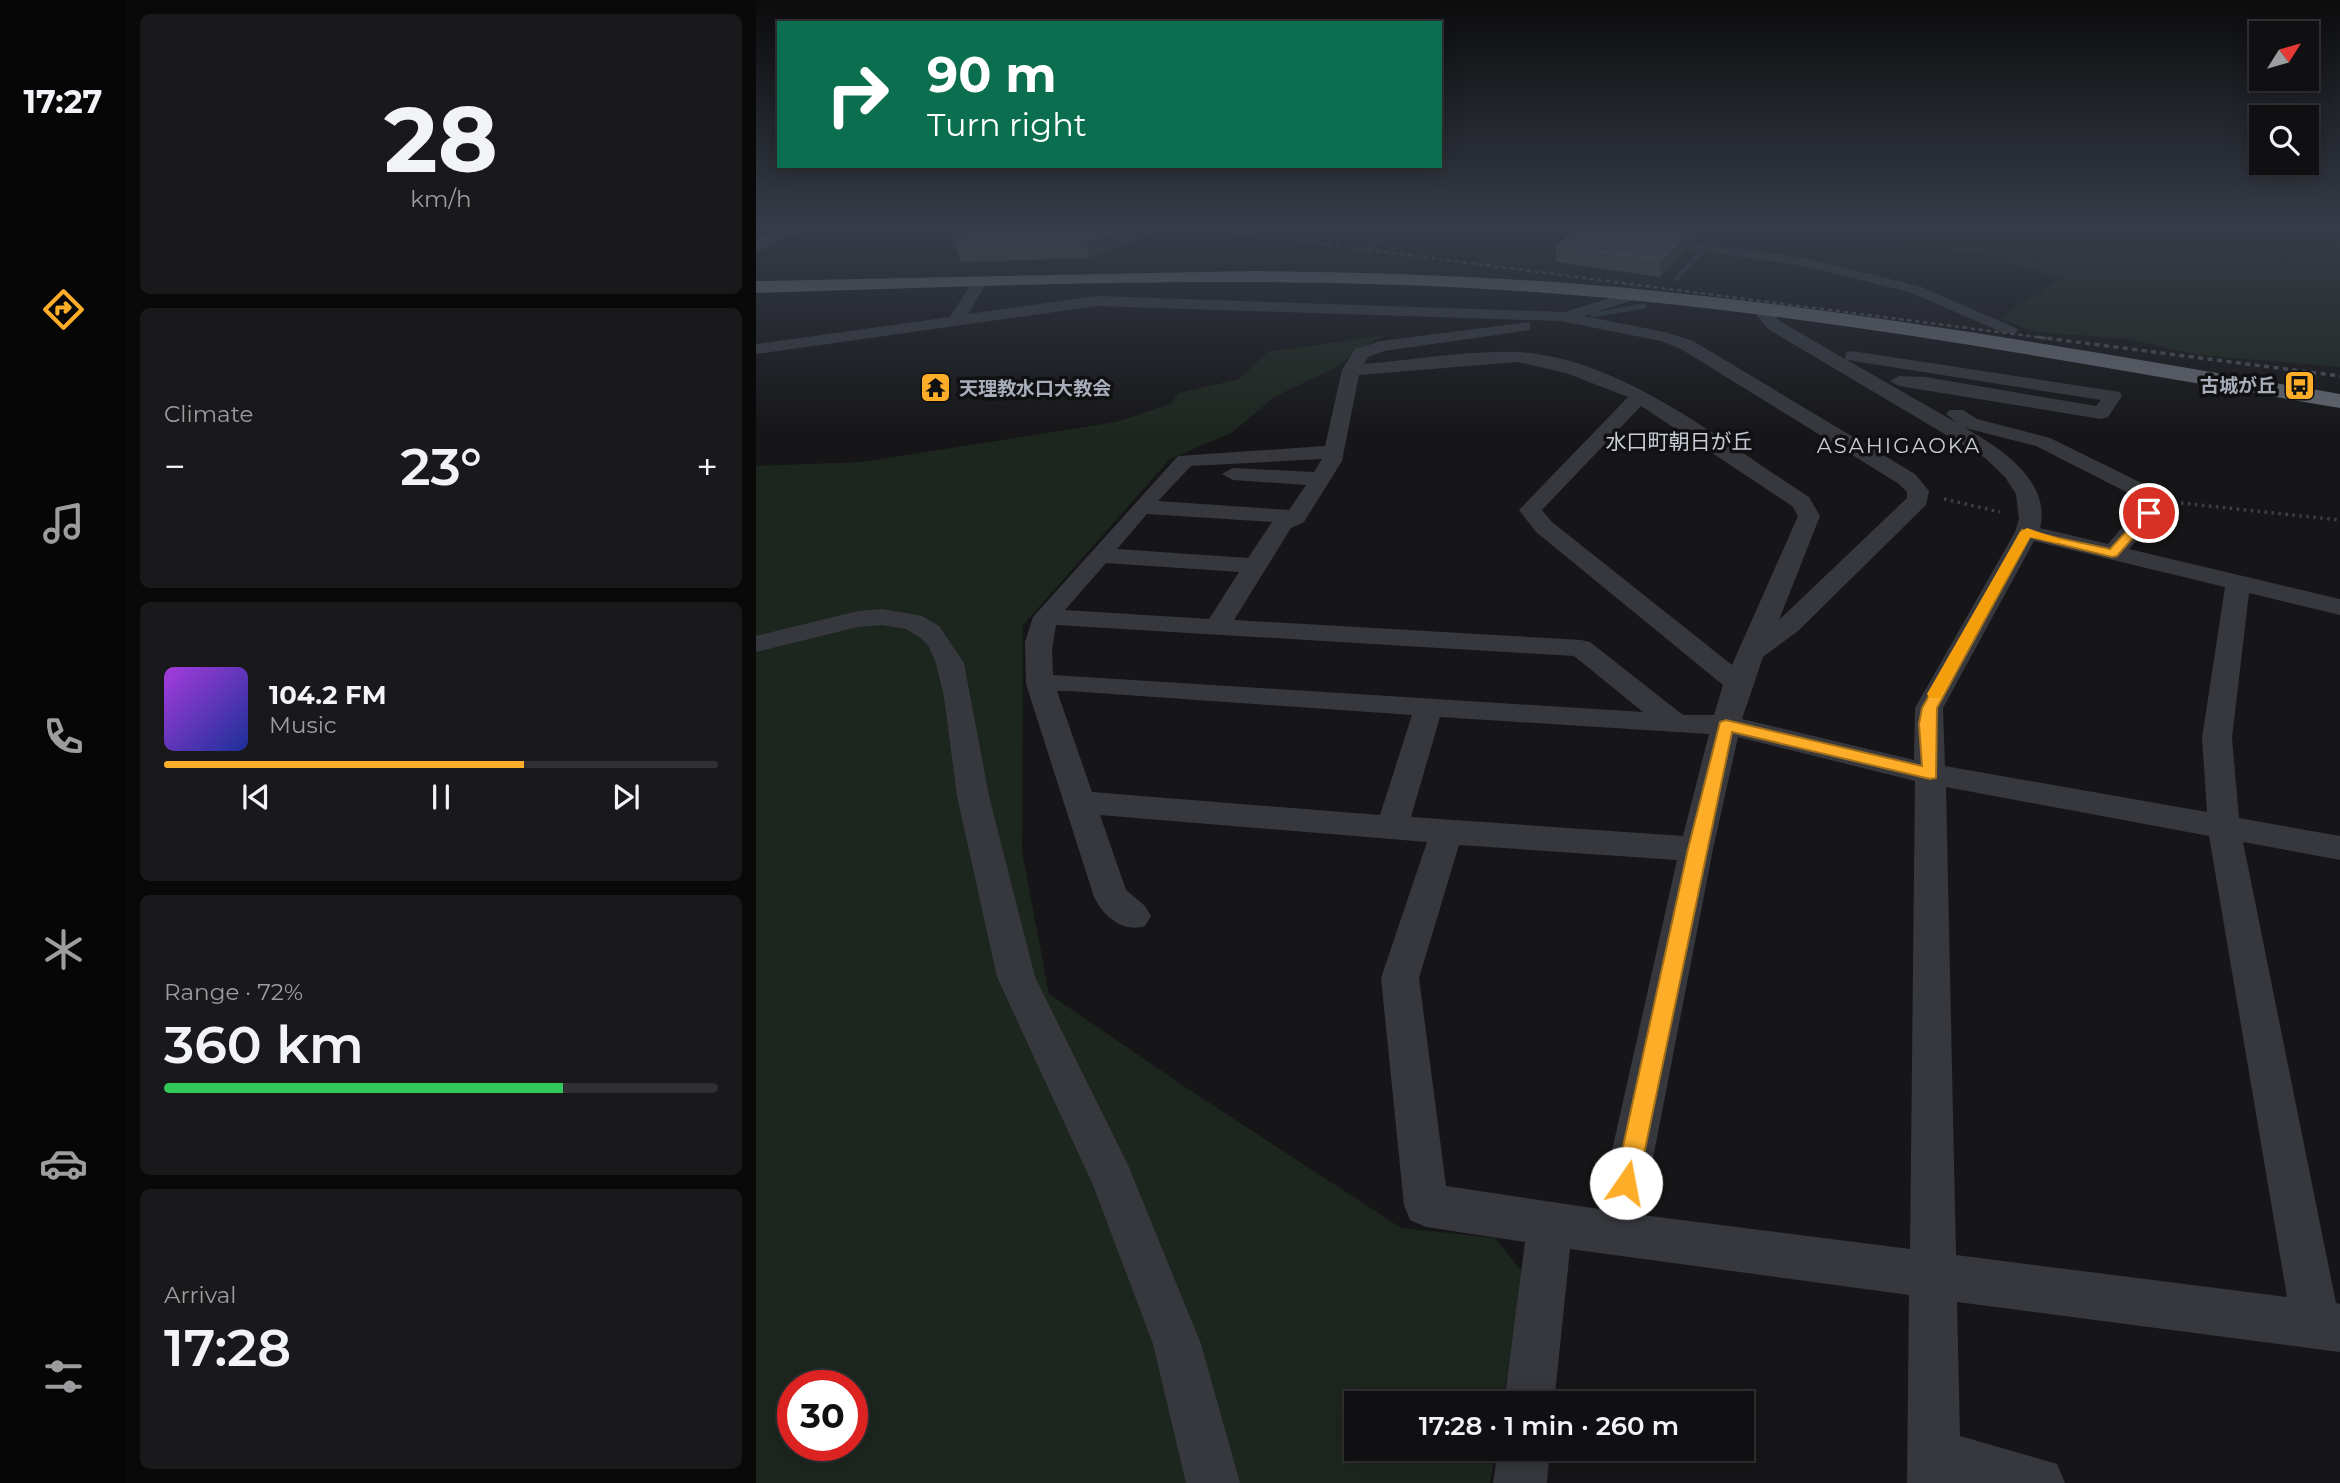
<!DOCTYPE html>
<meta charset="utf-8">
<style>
:root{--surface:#101012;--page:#19191b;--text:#f1f3f6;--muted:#9c9d9f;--line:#303032;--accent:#fdad28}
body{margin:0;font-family:Montserrat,"Noto Sans JP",sans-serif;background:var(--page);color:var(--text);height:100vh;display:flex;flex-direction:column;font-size:26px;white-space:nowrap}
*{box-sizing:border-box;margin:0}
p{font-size:23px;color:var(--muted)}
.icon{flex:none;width:38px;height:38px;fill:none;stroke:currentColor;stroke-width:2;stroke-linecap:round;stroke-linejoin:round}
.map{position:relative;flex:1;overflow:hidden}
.sheet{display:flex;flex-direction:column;gap:14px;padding:14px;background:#09090a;width:630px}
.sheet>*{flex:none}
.guide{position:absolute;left:21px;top:21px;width:665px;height:147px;border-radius:0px;box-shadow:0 4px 18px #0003,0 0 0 2px var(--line);background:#0b6e4f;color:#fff;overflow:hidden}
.needle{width:46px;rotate:53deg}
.fabs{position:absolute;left:1493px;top:21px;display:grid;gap:14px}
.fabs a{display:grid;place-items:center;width:70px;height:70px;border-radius:0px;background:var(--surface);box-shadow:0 4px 18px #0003,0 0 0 2px var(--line);font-size:35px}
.speed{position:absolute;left:21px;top:1370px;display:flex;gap:14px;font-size:35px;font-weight:700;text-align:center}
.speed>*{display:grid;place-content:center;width:91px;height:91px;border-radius:50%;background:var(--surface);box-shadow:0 4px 18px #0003,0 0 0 2px var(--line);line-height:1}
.speed .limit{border:10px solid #d22;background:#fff;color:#111}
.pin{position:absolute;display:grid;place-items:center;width:60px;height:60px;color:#fff;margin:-30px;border:4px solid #fff;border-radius:50%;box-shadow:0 2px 7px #0007}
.me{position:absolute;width:77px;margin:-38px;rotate:12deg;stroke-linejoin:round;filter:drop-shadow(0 0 5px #0008)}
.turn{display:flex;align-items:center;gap:24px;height:147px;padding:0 35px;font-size:32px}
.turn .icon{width:91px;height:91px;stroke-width:2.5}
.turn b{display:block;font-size:49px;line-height:60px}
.big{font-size:52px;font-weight:600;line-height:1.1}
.sheet .tile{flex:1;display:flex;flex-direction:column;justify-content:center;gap:10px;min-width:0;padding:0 24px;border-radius:10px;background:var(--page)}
.sheet .dial{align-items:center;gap:0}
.dial b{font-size:91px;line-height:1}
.song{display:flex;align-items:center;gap:21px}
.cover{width:84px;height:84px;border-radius:10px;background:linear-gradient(135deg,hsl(280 70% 55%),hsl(230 70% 35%))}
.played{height:7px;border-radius:4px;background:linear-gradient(90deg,var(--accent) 65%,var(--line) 65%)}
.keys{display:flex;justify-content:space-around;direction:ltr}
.heat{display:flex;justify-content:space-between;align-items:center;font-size:38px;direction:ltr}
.charge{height:10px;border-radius:5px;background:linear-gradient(90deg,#34c759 72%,var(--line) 0)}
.trip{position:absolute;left:588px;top:1391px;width:410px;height:70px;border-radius:0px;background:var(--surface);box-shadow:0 4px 18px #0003,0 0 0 2px var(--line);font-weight:600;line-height:70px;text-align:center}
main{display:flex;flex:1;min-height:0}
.menu{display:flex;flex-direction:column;width:126px;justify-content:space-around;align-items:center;background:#060607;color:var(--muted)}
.menu .icon{width:49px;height:49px}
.menu .selected{color:var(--accent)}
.menu b{font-size:32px;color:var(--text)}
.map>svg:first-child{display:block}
.green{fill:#1d261e;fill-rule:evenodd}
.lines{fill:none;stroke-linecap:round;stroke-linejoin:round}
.stream{stroke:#2b363d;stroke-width:5}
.path-far1{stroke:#3c3f44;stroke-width:2.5;stroke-dasharray:2 2.5;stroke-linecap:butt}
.path{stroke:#3c3f44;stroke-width:3.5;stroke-dasharray:2.5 4.5;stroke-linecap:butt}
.lane{fill:#36383d;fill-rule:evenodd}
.street{fill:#36383d;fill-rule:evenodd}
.secondary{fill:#44474d;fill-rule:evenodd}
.highway{fill:#62666e;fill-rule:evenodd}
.rail-far1{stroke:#494c52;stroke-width:2.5;stroke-dasharray:4.5 3.5;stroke-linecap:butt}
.rail{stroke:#494c52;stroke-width:3.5;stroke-dasharray:5 4.5;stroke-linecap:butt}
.wall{fill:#47494d}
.shaded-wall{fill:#2f3033}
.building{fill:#525359;stroke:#5f6168;stroke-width:2}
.route{fill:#fdad28;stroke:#a4701a;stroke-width:2}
.slow{fill:#f59e0b}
.labels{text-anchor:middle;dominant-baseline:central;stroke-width:7;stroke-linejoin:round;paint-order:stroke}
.far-poi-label{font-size:19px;font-weight:bold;fill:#a7adb9;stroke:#111113;text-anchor:end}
.far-quarter-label{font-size:21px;fill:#c8ccd5;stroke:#111113}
.far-neighbourhood-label{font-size:21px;letter-spacing:2px;fill:#c8ccd5;stroke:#111113}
</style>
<main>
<nav class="menu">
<b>17:27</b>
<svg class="icon selected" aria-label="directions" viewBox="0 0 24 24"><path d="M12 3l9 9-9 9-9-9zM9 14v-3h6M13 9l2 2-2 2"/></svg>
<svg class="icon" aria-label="music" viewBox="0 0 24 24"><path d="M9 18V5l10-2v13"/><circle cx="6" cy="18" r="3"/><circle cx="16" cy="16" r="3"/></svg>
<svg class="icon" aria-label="phone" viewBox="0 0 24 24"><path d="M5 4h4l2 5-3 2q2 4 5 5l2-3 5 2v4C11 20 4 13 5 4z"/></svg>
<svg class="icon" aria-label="climate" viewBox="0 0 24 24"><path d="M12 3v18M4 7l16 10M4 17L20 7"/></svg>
<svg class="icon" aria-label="car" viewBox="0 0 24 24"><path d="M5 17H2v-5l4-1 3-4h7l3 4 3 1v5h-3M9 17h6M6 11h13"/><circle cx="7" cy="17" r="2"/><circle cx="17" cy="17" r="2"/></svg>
<svg class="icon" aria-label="filters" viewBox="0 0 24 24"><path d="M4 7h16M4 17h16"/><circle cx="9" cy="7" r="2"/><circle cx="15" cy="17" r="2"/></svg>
</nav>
<section class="sheet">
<div class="tile dial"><b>28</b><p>km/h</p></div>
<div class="tile"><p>Climate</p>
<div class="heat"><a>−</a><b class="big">23°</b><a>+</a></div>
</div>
<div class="tile">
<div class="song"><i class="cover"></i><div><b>104.2 FM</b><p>Music</p></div></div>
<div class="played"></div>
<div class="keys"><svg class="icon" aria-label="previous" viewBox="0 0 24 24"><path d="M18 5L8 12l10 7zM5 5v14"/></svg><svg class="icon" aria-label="pause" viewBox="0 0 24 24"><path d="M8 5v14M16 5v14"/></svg><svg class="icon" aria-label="next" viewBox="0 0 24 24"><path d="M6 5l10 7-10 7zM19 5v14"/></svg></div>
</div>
<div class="tile"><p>Range · 72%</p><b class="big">360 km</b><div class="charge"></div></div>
<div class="tile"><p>Arrival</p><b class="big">17:28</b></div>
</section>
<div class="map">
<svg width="1584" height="1483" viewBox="0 0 1584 1483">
<rect width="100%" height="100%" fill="#161618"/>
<path class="green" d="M1066,228h518v139l-141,-12 -70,-16 -95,-7 -35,-14 64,-40 -66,-17 12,-5 -53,-5z
M630,335l-31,16 -16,15 -63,30 -45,37 -61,26 -147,166 -1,227 27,142 136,93 216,141 94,10 28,35 -20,130 -147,1v45h140l-6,34h-734v-1017l106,-4 254,-40 54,-18 9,-11 60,-14 29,-27zM37,1386h59v60h-59z"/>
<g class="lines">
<path class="stream" d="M920,279l45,-48
M837,315l51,-9"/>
<path class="path-far1" d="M613,228l-16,9 28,4
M603,242l13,2
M606,251l18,-10"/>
<path class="path" d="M1188,499l56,13
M1425,503l159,17"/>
<path class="lane" d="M919,228h8l-14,15h-6v-4z"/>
<path class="street" d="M807,228h37l204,30 115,28 99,43 -2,4h-12l-95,-41 -105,-26 -235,-34z
M224,276l8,5 -20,33 129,-18 468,16 64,-20h12v6l-58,18 82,16 28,9 222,133 14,17 -3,14 -128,126 -35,26 -21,62 172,41 1,-52 100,-176 4,-13 -3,-25 -11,-17 -20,-19 -217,-129 -15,-18 2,-3h12l13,13 65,38 1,-7 6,-1 268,41 2,4 -14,21 -7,2 -202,-33 -9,-5 9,-5 26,1 171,29 5,-6 -254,-40 110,63 -11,-9 3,-4h14l14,9 73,19 114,56 3,5 -10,19 -28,31 211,50v16l-91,-22 -17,145 7,80 101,18v24l-97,-18 93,461 4,1v48l-383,-50 3,134 97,28 8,19h-158l2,-188 -339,-46 -16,155h-50l21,-162 -99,-15 -16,-7 -6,-15 -23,-227 46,-136 -327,-27 26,75 19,16 6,10 -6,10c-22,7 -41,-9 -51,-29l-68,-213 -1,-42 8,-25 145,-161 147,-10 17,-76 13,-21 26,-8 149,-19v8l-6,1 -140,20 -16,6 -4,7c48,-4 106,-14 153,-12 102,4 209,92 292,145l11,19 -41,104 128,-122v-6l-8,-8 -218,-135 -20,-8 -101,-20 -463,-15 -341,48v-10l194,-27 25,-39zM761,362l49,11 62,24 -109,113 17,22 187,153 -9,30h-31l-93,-73 -9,-2 -347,-20 57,-92 13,-6 38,-61 17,-86zM885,406l151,100 6,10 -66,149 -180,-143 -10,-12zM1209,428l71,18 108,55 -36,43 -68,-16c12,-47 -41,-81 -75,-100zM566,459l-8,13 -81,-4 -11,6 11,6 73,5 -17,25 -131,-9 33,-35zM391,514l125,8 -24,36 -131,-9zM1278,541l191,46 -23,151 5,74 -262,-46 -2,-58zM350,563l133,9 -30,47 -144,-9zM300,625l518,31 69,56 -590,-37 -1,-25zM301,691h12l343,24 -32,100 -288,-23zM684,717l269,17 -26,102 -272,-19zM982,737l177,44 -5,468 -268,-34 71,-366zM1190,787l263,49 78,461 -331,-42zM703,845l218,15 -78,349 -153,-23 -27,-208z
M126,609l40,7 17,10 25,37 25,133 46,181 93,188 73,179 39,139h-54l-33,-139 -60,-159 -96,-208 -40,-181 -13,-99 -8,-34 -7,-16 -8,-9 -15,-9 -24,-4 -24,2 -102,25v-16l102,-25z
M742,1449h52l-3,34h-54z"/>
<path class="secondary" d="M26,228h23l-49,24v-12z"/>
<path class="highway" d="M495,271c132,1 264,6 396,19 233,23 463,65 693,104v14c-263,-45 -526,-95 -792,-115 -263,-20 -528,-8 -792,0v-12z"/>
<path class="rail-far1" d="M445,228l851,111"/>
<path class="rail" d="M1282,337l302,39"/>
</g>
<path class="wall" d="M193,228h211l1,3 -72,27 -128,4 -6,-17 2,-2 -4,-1z
M885,228h30l-5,4 13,2v-6h28l-11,12 -10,-2 -1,13 -25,26 -104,-15v-16z"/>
<path class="shaded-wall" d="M366,228h38l1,3 -72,27 -4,-16z
M908,228h7l-7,7z
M941,228h10l-11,12z
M930,235l-1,16 -25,26 1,-17z"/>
<path class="building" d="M200,228h166l-37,14 -130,3 15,-12z
M823,228h60l47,7 -25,25 -105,-14z"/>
<linearGradient id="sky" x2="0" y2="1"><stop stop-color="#0c0c0d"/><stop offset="0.52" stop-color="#363c48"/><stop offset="1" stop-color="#363c48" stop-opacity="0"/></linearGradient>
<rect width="1584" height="436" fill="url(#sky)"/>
<path class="route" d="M1389,511l10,2 -38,43 -5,1 -82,-20 -93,171 -1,70 -6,1 -198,-47 -94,451 -3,8 -9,3 -8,-3 -3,-8 73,-334 32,-127 6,-2 196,46 -3,-42 3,-16 100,-178 88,19z"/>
<path class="slow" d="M1271,528l36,12 -6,3 -27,-6 -88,157 -2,4h-11l-2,-4 93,-162z"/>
<defs>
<symbol id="bus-square" viewBox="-11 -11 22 22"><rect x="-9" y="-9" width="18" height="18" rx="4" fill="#fdad28" stroke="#111113"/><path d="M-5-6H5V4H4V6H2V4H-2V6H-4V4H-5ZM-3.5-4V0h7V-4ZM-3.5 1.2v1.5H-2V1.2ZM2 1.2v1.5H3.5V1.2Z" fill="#111"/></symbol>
<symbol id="temple-square" viewBox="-11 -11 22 22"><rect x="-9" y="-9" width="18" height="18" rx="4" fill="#fdad28" stroke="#111113"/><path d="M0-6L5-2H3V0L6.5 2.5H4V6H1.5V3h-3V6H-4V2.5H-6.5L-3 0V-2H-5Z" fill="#111"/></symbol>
</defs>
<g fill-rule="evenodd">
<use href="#bus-square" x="1526" y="368" width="35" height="35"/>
<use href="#temple-square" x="162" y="370" width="35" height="35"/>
</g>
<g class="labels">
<g class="far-poi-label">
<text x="1520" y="385">古城が丘</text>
<text x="203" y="388" text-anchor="start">天理教水口大教会</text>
</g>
<g class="far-quarter-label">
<text x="923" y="441">水口町朝日が丘</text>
</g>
<g class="far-neighbourhood-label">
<text x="1143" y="445">ASAHIGAOKA</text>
</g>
</g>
</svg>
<div class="fabs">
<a><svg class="needle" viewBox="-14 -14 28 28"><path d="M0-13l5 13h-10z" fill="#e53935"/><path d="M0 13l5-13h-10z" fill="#9c9d9f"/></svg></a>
<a><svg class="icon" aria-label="search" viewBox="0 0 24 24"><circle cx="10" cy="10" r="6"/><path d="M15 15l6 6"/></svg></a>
</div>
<div class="speed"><div class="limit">30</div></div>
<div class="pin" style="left:1393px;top:513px;background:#d93025"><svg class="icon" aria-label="arrive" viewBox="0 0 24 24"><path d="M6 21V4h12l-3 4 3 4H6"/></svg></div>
<svg class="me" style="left:870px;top:1183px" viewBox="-20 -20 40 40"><circle r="19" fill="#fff"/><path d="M0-13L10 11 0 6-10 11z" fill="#fdad28"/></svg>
<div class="trip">17:28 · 1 min · 260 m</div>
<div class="guide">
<div class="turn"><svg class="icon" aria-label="right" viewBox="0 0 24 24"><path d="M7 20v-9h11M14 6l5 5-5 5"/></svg><div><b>90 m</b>Turn right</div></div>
</div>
</div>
</main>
